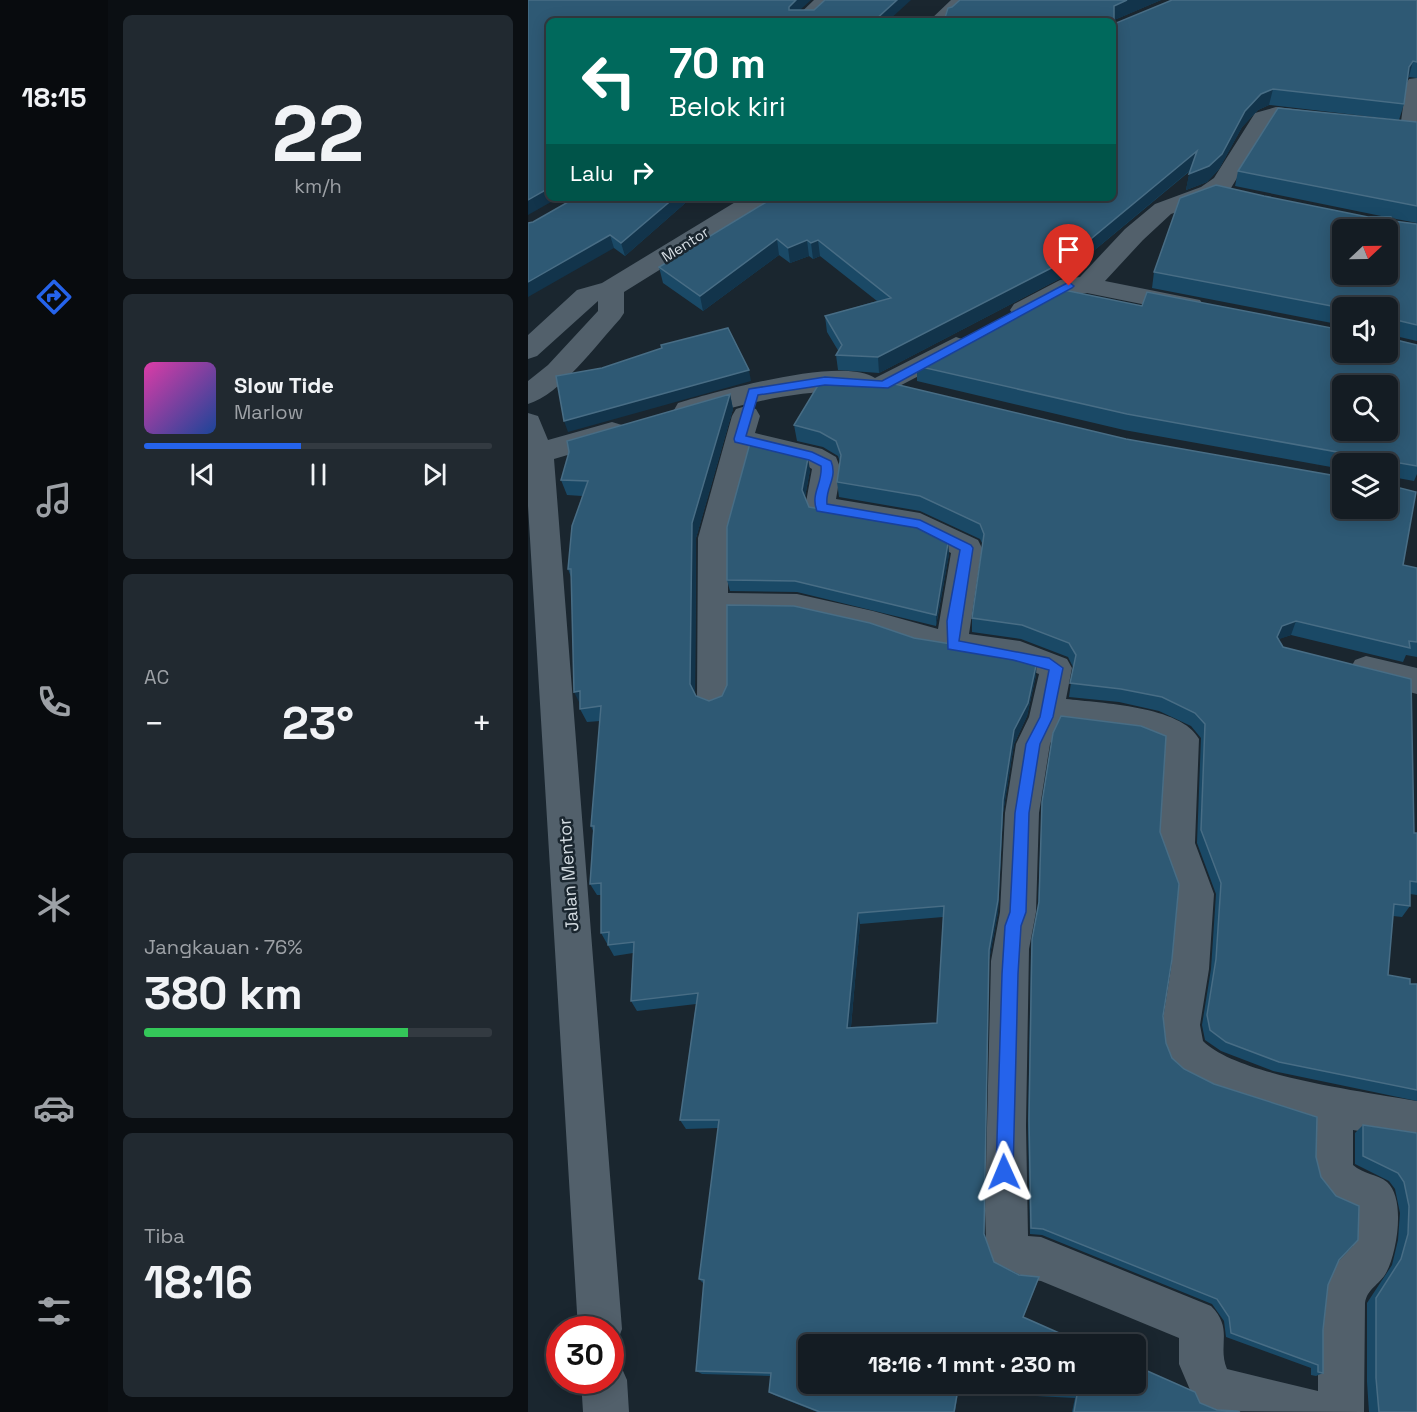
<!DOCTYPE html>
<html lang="id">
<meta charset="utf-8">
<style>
:root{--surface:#141c23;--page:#212930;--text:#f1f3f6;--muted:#9da1a6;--line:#333a41;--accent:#2563eb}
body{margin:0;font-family:"Space Grotesk",sans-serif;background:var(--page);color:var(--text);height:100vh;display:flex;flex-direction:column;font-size:22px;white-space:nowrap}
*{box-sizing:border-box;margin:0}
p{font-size:20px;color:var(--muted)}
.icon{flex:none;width:33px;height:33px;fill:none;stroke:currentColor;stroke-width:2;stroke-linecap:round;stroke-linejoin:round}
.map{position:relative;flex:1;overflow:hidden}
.drawer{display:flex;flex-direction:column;gap:15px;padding:15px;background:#0b0f13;width:420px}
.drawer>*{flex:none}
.guide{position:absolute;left:18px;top:18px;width:570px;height:183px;border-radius:9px;box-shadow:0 3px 15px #0003,0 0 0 2px var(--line);background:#00695c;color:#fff;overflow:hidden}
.needle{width:39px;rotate:68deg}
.controls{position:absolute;left:804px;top:219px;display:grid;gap:12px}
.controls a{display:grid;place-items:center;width:66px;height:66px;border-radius:9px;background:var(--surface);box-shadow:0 3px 15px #0003,0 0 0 2px var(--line);font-size:30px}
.speed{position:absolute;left:18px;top:1316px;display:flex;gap:12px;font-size:30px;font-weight:700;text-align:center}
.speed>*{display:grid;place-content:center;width:78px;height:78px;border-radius:50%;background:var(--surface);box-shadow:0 3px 15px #0003,0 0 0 2px var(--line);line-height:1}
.speed .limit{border:9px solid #d22;background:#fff;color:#111}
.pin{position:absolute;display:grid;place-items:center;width:51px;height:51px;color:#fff;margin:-62px -26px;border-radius:50% 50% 50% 0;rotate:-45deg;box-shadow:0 0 6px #0007}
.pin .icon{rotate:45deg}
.me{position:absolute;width:66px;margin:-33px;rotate:359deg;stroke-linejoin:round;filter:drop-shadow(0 0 4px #0008)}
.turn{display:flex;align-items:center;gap:21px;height:126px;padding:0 24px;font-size:27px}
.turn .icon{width:78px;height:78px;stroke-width:2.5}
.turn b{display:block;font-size:42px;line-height:51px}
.then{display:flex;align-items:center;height:57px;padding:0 24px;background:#0003;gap:12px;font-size:22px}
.big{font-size:45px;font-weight:700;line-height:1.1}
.drawer .tile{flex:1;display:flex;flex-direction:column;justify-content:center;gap:9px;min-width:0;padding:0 21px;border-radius:9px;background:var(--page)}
.drawer .dial{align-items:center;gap:0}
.dial b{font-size:78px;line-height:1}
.song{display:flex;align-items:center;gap:18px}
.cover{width:72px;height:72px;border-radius:9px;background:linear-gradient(135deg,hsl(320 70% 55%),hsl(220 70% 35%))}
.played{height:6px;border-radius:3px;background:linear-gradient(90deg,var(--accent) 45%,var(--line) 45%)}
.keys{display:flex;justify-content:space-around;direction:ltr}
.heat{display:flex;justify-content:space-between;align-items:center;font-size:33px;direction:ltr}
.charge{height:9px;border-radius:4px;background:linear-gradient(90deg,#34c759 76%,var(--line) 0)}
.trip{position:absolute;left:270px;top:1334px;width:348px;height:60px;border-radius:9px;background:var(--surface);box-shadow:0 3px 15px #0003,0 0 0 2px var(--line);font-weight:700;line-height:60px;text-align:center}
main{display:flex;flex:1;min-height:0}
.menu{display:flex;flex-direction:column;width:108px;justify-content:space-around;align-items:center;background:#080b0e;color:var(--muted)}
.menu .icon{width:42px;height:42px}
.menu .on{color:var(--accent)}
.menu b{font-size:27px;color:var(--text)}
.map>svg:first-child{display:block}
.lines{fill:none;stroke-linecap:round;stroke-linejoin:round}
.street{fill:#52606b;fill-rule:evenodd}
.wall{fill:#1a4966;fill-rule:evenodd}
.shaded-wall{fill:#12344b}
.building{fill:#2e5974;stroke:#486d85;stroke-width:1.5;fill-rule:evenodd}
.route{fill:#2563eb;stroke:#184099;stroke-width:1.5}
.labels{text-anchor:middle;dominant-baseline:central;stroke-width:5;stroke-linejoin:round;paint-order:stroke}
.far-street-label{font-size:15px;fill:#d4dce2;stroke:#1a262f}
.street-label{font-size:18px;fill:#d4dce2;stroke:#1a262f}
</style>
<main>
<nav class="menu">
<b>18:15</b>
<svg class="icon on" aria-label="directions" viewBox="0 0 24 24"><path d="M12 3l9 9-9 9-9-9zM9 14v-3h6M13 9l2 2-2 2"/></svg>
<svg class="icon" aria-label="music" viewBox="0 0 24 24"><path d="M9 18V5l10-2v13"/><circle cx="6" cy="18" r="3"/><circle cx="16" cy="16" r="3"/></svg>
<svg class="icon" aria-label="phone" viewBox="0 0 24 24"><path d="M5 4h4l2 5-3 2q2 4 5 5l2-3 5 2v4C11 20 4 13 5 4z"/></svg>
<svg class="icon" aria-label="climate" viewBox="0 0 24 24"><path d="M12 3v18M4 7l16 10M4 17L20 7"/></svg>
<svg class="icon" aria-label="car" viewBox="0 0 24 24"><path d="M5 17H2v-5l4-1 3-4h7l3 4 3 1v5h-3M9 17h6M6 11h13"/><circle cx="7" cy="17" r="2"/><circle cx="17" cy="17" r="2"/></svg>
<svg class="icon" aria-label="filters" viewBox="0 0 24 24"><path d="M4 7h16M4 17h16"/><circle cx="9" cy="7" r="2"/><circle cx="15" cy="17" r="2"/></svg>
</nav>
<section class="drawer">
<div class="tile dial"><b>22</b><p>km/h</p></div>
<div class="tile">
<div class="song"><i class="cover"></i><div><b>Slow Tide</b><p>Marlow</p></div></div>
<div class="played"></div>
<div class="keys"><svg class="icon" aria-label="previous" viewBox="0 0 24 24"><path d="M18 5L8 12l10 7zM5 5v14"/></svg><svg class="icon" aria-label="pause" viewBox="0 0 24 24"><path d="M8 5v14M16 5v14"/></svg><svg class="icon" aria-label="next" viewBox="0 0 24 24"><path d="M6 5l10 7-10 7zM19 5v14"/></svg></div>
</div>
<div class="tile"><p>AC</p>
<div class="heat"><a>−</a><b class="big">23°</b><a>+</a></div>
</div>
<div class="tile"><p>Jangkauan · 76%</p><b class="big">380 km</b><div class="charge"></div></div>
<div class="tile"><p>Tiba</p><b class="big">18:16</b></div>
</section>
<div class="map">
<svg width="889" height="1412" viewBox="0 0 889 1412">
<rect width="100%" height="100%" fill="#1a262f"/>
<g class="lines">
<path class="street" d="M286,0h22l-22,21h-22z
M423,0h22l-22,21h-22z
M889,78v56h-14l-3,-5 6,-45 3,-5z
M748,107l50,6 3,5 -3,5c-18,4 -37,-8 -55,-1l-40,66 -14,9 -46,17 -28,26 -38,41 95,19 4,6 -4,6 -9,2 -104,-21c-26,1 -48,30 -73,23l-4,-6 4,-6 46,-24 20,-3 45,-48 30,-25 46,-17 13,-9 41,-65z
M214,198h29l-4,5 -143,89v21l-4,6c-23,25 -60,76 -92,85v-23l20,-16 50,-54v-10l-61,55 -9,3v-24l49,-45 25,-7z
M428,337l9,3 4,6 -4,6 -81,42 -11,-4 -9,2c-61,-4 -118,11 -176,28l-10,-3 -4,-7 4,-7 10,-3c37,-10 155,-44 187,-22z
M218,406l10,3 4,7 -5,17 67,16 14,8 5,13 -5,29 84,14 58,27 4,8 -13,86 51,7 47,18 5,9 -6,31c34,4 116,7 133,40l-4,104 19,51 -5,75 -9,56 3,16c35,35 163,51 214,60v40l-64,-11v35c10,9 24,9 34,17 19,17 10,71 -1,91 -7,12 -19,16 -21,30l-1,109 -152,-1 -16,-7 -17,-40v-26l-138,-57 -22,-3 -24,-12 -9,-26 -1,-29 6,-250 9,-49 5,-99 11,-69 13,-27 10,-43 -19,-7 -105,-17 -43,-15 -75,-17 -68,-1v81l-4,10 -12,4 -12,-4 -4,-10 1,-160 34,-122 4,-7zM223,452l53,12 8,5 -6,33 5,14 103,18 37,19 -13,76 -65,-18 -76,-17 -69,-1v-55zM530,726l81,10 26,10 -6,97 19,51 -7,75 -9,56 3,26 6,14 10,10 30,15 102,33c-3,23 -6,59 15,75 7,6 17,9 26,12l-1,36 -19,20 -11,24 -5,44v57l-91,-22c-10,-24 7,-40 -16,-63l-170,-69 -13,-1 -2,-110 3,-177 7,-37 3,-99 11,-69z
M0,413l10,3 10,24 64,-18 10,3 4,7 -4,7 -68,20 68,870 -6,16 -6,2v-18h-32l-50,-823z
M838,656l51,12v26l-62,-16 -5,-9 5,-9z
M82,1360l10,4 7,16 2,32h-46l-2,-32h29z"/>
</g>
<path class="wall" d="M432,0h201l-47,20v4l303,-24v78l-8,-1 -2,2 -3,25 -5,16 -130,-15 -11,5 -16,17 -23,42 -12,13 -21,8 4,-19 -129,107 -182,95 -41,-3 -2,-15 3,-3 -12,-20 -2,-16 52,-15 -57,-45 -7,3 -4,-3 -19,7 -11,-8 -76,56 -40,-28 -4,-16 114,-69h340l-161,-191z
M889,122v101l-26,-5 2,3 24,3v117l-26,-6 -1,3 27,7v129l-3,7 -22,-4v9l11,79 14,3v89l-11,-2 -3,7 -112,-27 -13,4 136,194h3v62l-7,-1v12l-8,11 -9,-1 -5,59 22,9h7v117l-144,-30 -52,-20 -16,-11 -3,-15 9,-56 5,-75 -19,-51 4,-105 -10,-12 -32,-15 -40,-9 -50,-5 4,-30 -5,-10 -47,-18 -49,-7v-14l11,-73 -3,-6 -60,-28 -81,-14 -2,-15 3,-20 -2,-6 -15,-9 -26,-6 -3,-16 548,83 46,-44h-46v7v-2l-218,-39 -207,-49v-15l225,-60 246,46v-44h-46v18v-1l-190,-37 2,-16 110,-76 104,21h18l-151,-31 3,-15z
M47,198h116l-66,58 -11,-8 -81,-26z
M202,394l3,15 -37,129 -1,156 1,2 13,5 205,-63 122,37 -9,41 -13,28 -11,69 -5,99 -9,48 -5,274 10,28 43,21 -14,35 113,65 64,20 17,7 23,2h-168l3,-14 -117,-6 -3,20h-138l-43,-17 -5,-3 2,-16 -69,-2 -6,-3 8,-87 -5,-5 19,-151 -32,1 -6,-9 16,-116 -59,7 -6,-10 2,-48 -19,3 -13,-23v-38h-4l-7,-11 3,-53 -2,-5 9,-105 -13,1 -7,-13 -9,-132 -3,-8 14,-73 -15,-1 -6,-15zM415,917l-6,106 -86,4 9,-103z
M282,470l-5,27 4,10 139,36 1,11 -13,72 -139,-34 -67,-1 -3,-11z
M514,802l118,30 3,184 3,27 6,15 12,11 132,88 23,103 -11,25 -5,45v43l-7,3 -5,-1v-7l-85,-31 -2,-16 -12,-17 -170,-69 -12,-1 -2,-108 3,-177 7,-42z
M835,1125l54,8v279h-48l-2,-30v-79l25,-38 6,-25 2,-27 -5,-24 -6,-8 -34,-17v-31z"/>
<path class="shaded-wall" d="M268,0h15l-21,19 -1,-12z
M369,0h14l-23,21h-14z
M599,0h34l-49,21 2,-15z
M885,61l-4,16 -5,6 5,-16z
M745,89l-4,16 -11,5 -16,17 -23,42 -12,13 -21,8 3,-16 72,-80z
M669,151l-3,16 -133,111 -182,95 -1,-16z
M21,188v10h9l-30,17v-15z
M146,198h17l-66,58 -4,-13z
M82,235l4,13 -86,49v-15z
M249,239l2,16 -76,56 -3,-15z
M279,240l2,16 -19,7 -2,-15z
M290,240l2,16 -7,3 -2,-16z
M221,370l2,11 -183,51 -4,-11z
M202,394l3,15 -37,129 -1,160 -5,-14 2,-161z
M280,458l2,12 -6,32 -2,-12z
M420,543l1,11 -13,72v-11z
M768,621l-5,14 -14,5v-3l5,-11z
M509,661l-1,14 -9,41 -13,28 -11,69 -5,99 -9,49 14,-161 11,-70z
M52,691l1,15 -7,-14z
M330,913l2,11 -10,113 -3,-9z"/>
<path class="building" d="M0,0h268l-7,7v3h25l11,-10h72l-23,21h-325v167l-21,12z
M432,0h167l-13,6v18l58,-24h245v62l-4,-1 -4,6 -5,37 -131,-15 -12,5 -16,17 -23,43 -13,12 -20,8 8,-23 -134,111 -185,95 -42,-2 6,-10 -17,-29 66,-18 -73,-58 -7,3 -4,-3 -19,8 -11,-9 -77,57 -41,-29 114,-69h340v-177h-169l4,-13 4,-1z
M750,108l139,14v84l-179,-35z
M688,185l48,11 104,21h23l2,4 24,3v101l-25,-6 -1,15 -3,1v-27h-46l-188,-36 26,-74zM814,230h46v44h-46z
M47,198h99l-53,45 -11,-8 -82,47v-59l5,-1z
M531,289l83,17 5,-14 195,38v22h46v-14l29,7v121l-23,-4 -2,2v22l24,6 -13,73 14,3v74l-8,-1 1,7 -114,-27 -14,5 -5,11 6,10 128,32 3,154h3v49l-7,-1v25l-16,-2 -6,71 22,4v5h7v106l-138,-28 -53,-20 -16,-12 -3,-15 9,-56 5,-76 -20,-53 4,-106 -10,-11 -33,-16 -41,-8 -51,-6 6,-28 -7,-12 -47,-18 -50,-7 12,-84 -4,-10 -60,-28 -83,-14 4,-27 -5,-14 -16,-9 -26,-7 29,-48 59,4 244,58 216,38v31h46v-44h-40v-10l-221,-40 -210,-48zM814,386h46v44h-46z
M200,328l21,42 -185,51 -8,-45 46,-8 60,-20 -1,-3z
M202,394l-38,129 -2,161 6,12 13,5 13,-5 5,-11v-80l67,1 76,17 44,15 106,17 17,6 -9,42 -14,27 -11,70 -5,100 -9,50 -5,284 10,28 25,13 20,2 -16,40 61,27h-276v39h328v-17l59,26 5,11 17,7 20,1 3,1h-166l3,-17 -119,-6 -4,23h-134l-51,-20 2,-19 -75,-2 8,-91 -5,-1 20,-159h-39l18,-127 -67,8 3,-59 -26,3 1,-13 -8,1v-50l-11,1 4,-58h-3l10,-120 -21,3v-18l-6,1 -3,-123h-3l4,-43 16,-45 -27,-1 8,-28 -2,-11zM416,906l-7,117 -90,5 11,-115z
M222,443l51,11 7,4 -6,32 7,17 104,18 35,18 -12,72 -141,-34 -68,-1v-53z
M533,716l80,10 25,10 -6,96 19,52 -7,75 -9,57 3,27 6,15 12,11 30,15 103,33 -1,40 5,20 15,19 23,10 -1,34 -19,20 -11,25 -5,45v43l-5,-1v-7l-87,-32 -2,-16 -12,-18 -174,-70 -12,-1 -2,-109 3,-180 7,-37 3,-100 11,-69z
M835,1125l54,8v279h-38l-3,-34v-80l25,-39 7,-25 1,-28 -5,-24 -6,-9 -35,-17z"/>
<path class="route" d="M541,282l5,4 -2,2 -184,100 -63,-3 -67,10 -12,41 66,16 19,9c7,17 -6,27 -4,43l93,16 51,25 2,3 -14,93 90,17 14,10 -10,49 -13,27 -11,69 -3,99 -5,14 -3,48 -5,198 -3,6 -6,3 -6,-3 -2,-6 6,-198 3,-48 5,-14 5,-99 11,-69 14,-27 9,-47 -36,-10 -65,-11 -1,-28 13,-71 -43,-22 -100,-17c-7,-17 6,-28 4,-45l-12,-6 -74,-18 -1,-3 15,-50 76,-12 57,4z"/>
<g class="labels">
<g class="far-street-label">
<text transform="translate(157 244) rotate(-32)">Mentor</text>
</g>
<g class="street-label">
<text transform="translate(40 875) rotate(-94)">Jalan Mentor</text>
</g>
</g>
</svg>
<div class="controls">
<a><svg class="needle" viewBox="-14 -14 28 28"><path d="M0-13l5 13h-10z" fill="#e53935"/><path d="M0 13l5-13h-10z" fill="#9da1a6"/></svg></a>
<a><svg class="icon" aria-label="sound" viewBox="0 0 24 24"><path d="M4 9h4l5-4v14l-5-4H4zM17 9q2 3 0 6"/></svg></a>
<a><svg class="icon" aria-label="search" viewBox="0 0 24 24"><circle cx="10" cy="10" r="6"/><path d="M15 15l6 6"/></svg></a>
<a><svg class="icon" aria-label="layers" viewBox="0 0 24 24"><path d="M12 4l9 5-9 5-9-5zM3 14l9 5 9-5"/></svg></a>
</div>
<div class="speed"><div class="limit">30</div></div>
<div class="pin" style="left:541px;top:286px;background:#d93025"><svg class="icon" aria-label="arrive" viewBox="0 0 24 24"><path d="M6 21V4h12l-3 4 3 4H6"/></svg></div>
<svg class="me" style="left:476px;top:1172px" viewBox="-20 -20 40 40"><path d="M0-17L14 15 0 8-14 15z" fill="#2563eb" stroke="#fff" stroke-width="4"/></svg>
<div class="trip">18:16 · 1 mnt · 230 m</div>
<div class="guide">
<div class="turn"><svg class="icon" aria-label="left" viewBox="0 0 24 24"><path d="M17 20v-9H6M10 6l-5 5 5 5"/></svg><div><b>70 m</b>Belok kiri</div></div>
<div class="then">Lalu<svg class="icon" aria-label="right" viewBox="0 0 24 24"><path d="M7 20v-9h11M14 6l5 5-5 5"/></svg></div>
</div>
</div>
</main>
